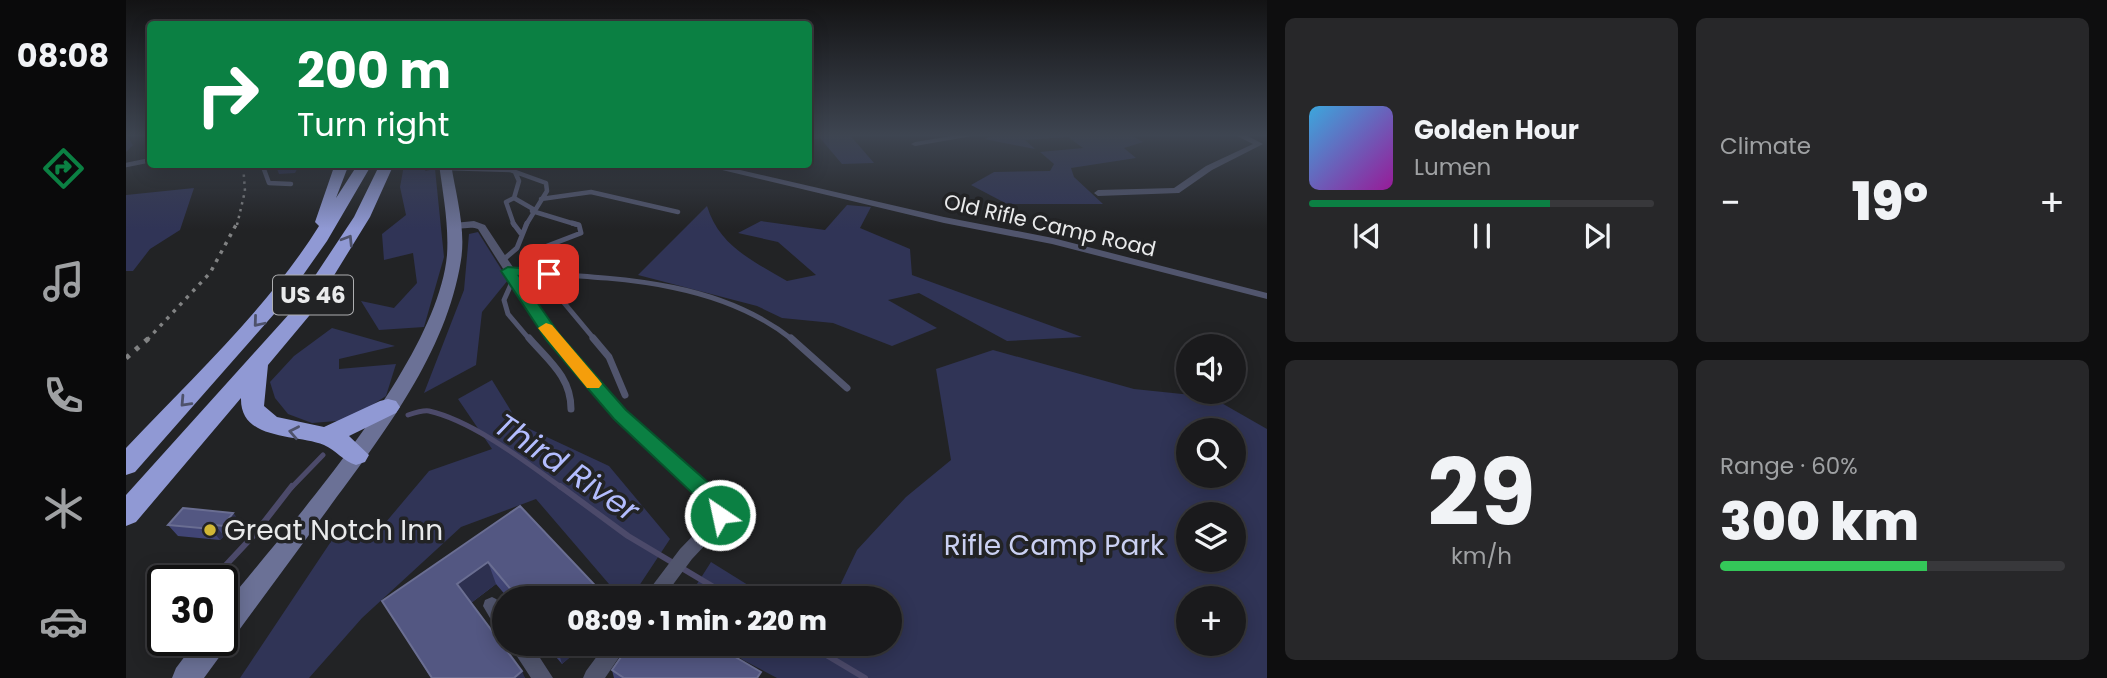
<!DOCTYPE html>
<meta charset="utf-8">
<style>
:root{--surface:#1a1a1c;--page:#272729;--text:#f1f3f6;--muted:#9fa1a3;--line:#38383b;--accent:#0b8043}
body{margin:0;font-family:Poppins,sans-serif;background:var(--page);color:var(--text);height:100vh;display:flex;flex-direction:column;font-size:26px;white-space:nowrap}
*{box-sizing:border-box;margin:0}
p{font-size:23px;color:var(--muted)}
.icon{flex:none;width:38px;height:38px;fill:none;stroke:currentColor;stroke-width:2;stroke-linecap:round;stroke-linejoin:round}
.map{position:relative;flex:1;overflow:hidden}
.sheet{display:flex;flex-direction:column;gap:18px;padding:18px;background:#0e0e0f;width:840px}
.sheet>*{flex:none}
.hud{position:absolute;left:21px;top:21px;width:665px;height:147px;border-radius:7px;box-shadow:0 4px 18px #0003,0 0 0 2px var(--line);background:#0b8043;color:#fff;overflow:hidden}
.buttons{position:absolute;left:1050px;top:334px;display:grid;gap:14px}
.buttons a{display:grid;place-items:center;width:70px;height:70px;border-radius:50%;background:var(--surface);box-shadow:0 4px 18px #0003,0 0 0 2px var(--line);font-size:35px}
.speed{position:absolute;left:21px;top:565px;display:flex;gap:14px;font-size:35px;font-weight:700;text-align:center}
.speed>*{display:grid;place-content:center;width:91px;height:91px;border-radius:50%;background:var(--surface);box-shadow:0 4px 18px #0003,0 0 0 2px var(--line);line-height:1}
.speed .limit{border:4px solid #111;border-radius:10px;background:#fff;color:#111}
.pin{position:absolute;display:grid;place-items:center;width:60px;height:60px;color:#fff;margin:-30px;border-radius:14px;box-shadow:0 4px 10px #0006}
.me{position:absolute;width:77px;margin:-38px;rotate:326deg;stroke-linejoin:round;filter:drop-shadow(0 0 5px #0008)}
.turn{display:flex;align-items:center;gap:24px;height:147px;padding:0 35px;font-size:32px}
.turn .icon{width:91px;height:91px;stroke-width:2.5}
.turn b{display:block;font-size:49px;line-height:60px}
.big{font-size:52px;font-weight:800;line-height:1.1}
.sheet .card{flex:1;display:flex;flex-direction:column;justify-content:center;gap:10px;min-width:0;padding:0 24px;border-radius:10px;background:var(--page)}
.sheet .dial{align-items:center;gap:0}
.dial b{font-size:91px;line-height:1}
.song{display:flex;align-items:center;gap:21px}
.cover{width:84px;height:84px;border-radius:10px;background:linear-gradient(135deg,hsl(200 70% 55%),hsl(300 70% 35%))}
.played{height:7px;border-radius:4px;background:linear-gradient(90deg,var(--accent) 70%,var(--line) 70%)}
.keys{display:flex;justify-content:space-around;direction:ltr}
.heat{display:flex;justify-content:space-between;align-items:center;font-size:38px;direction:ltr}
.charge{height:10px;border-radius:5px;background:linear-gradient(90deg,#34c759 60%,var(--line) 0)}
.sheet .tiles{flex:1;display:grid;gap:18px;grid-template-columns:repeat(2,1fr)}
.trip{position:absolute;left:366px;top:586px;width:410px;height:70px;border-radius:35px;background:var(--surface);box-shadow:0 4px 18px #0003,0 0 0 2px var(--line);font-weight:800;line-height:70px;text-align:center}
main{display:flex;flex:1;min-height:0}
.tabs{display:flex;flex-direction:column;width:126px;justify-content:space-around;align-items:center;background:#0a0a0b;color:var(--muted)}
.tabs .icon{width:49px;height:49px}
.tabs .active{color:var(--accent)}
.tabs b{font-size:32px;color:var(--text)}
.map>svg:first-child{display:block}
.green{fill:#303456;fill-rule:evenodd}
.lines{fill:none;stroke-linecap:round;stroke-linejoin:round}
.stream-far1{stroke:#4c4a6a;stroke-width:5}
.stream{stroke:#4c4a6a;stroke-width:6}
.lane-far2{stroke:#51556d;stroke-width:4.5}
.lane-far1{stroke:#51556d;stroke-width:5}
.lane{stroke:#51556d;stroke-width:7}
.street{fill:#51556d;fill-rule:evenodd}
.secondary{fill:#6b7196;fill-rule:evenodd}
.highway{fill:#9099d4;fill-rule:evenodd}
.rail-far2{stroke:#818283;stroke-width:2.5;stroke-dasharray:2.5 4.5;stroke-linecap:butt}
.rail-far1{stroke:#818283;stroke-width:3.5;stroke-dasharray:3.5 6;stroke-linecap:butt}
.rail{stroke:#818283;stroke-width:5;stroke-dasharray:4.5 8;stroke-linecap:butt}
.wall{fill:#414575}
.shaded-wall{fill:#2d3050}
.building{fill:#535782;stroke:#6a6e92;stroke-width:2}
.oneway{stroke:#4e526b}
.route{fill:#0b8043;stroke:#07532c;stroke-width:2}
.slow{fill:#f59e0b}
.poi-dot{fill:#d1b736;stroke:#222325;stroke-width:2.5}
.labels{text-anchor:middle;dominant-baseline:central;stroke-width:7;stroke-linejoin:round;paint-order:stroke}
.far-street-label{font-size:21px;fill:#e9eaeb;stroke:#222325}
.shield{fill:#222325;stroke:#adaeb0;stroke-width:2}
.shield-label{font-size:23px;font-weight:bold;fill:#e9eaeb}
.near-poi-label{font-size:28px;fill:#e9eaeb;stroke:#222325;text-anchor:start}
.near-park-label{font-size:28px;fill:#cad0f2;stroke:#222325}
.near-water-label{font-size:32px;font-style:italic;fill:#b3bdff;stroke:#222325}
</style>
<main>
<nav class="tabs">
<b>08:08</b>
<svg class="icon active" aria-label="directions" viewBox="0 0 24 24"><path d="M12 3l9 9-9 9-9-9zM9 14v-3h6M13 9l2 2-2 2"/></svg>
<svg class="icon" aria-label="music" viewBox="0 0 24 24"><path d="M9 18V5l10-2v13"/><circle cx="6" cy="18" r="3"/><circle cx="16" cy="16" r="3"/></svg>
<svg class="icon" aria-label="phone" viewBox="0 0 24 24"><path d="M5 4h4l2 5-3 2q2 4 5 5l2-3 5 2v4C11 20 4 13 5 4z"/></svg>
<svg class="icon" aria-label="climate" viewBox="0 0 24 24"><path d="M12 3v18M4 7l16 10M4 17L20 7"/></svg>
<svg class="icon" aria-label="car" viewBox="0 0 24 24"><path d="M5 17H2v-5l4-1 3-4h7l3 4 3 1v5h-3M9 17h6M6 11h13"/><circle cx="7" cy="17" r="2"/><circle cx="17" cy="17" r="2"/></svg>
</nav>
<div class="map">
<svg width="1141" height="678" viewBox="0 0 1141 678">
<rect width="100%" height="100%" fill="#222325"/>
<path class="green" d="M683,134h40l25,29 -32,1 -22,-26 -11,3z
M873,134h130l14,8 -19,6 12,10 -65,10 3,9 29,27h-96l-36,-19 23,-13 56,-1 4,-7 -14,-12 43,-4 -15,-11 -43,3 10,9 -51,-10z
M278,165h24l-3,6 10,-2 9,88 -20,70 -45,3 -18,-29 33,7 23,-25 -4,-30 -29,7 -2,-26 24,-19 -6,-28z
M68,188l-14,42 -30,19 -17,22h-7v-76z
M721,205l24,2 -11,21 50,21 2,26 170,62 -75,4 -88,-48 -31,7 49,28 -45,18 -59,-23 -51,-5 -25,-12 -119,-31 69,-69c12,40 46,55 80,75l29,-6 -38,-33 -40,-9 23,-12 64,9z
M352,232l30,48 -26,32 -6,53 -52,28 40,-103 5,-56z
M206,328l63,18 -56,13v10l57,-5 -10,32 -37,24 -37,3 -24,-9 -13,-16 -5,-16 24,-26z
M867,350l141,39 77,8 56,32v249h-490l-34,-18 -20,-16h166v-46h-55l23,-48 49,-53 45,-37 -15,-91zM1062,430h46v46h-46zM1062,514h46v46h-46zM1062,598h46v46h-46z
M366,380l27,44 90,42 61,73 -39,59h-10l-85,-99 -75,28 -99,91 -53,60h-69l92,-138 38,1 59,-70 63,-22 -34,-50z
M585,562l58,36h-81z"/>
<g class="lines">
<path class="stream-far1" d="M282,415c6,-2 15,-5 21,-4 44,10 97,51 133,77
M165,488l32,-33"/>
<path class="stream" d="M434,486l68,50 104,62
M85,581l43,-46 38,-49
M682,644l57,34"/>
<path class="lane-far2" d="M136,164l7,19 22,1
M0,165l20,-4
M318,168l66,2 36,13 1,8 -21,34
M388,198l19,11
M415,199l50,-7 87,20
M406,211l46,14
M388,225l-8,-23 8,-4 5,-17 -4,-9"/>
<path class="lane-far1" d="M387,223l9,12
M377,260l14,-12 10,-25
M384,272c97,6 204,5 283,68
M414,274l55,66
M423,274l-7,-26 39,-15 -2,-8 -7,-2
M387,280l-9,20 4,14 22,26"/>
<path class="lane" d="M403,338c20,23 42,39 42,71
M467,338l16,19 16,38
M665,338l56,50"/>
<path class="street" d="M838,134h20l-69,12 -4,-2 4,-2z
M1107,134h11l19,10 -51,26 -33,23 -81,3 -4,-3 4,-3 76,-2 32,-22 47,-22z
M571,164h17l230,53 109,21 214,55v6l-215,-55 -108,-21z
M348,221l11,4c43,65 84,129 139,184 32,34 72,59 102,95l2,5 -5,17 -31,33 -29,39h-20l37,-49 30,-31 2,-8c-29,-35 -67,-60 -98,-93 -53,-57 -95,-122 -136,-188 -9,-4 -21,3 -29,-3l5,-3z
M366,597c16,6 12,21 12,35l-7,-2 -14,-24 2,-6z
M383,644h22l22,34h-22z
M480,644h22l-23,34h-22l3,-7z"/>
<path class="secondary" d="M313,164h12c5,31 15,65 10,96 -15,97 -84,182 -141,260 -39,53 -78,106 -116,158h-32l4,-10 21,-28h25v-31c68,-85 215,-246 225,-354 2,-30 -4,-61 -8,-91z"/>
<path class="highway" d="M209,164h14l-13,34 22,-34h14l-45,77 -45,64 -147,167 -9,3v-27c67,-71 141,-139 193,-222l-4,-4z
M254,164h14l-24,53 -61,99 -41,49 -4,41 13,11 47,10 56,-26 8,-2 8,2 4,6 -4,6 -47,23 20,19 -4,7 -9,3c-13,-4 -20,-15 -32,-20 -28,-11 -84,-4 -83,-47l-105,124 -10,4v-31l165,-183 63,-95z"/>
<path class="rail-far2" d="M111,225l8,-34 -2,-27"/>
<path class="rail-far1" d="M21,340l63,-67 27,-50"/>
<path class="rail" d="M0,358l23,-20"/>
</g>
<path class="wall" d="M394,506l87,92h-99l-12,-14 -25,19 54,75h-94l-49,-77z
M107,513l9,11 -10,13 -8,-1 -4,4 -42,-4 -10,-11z
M419,644h40l-23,20z
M486,670l148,8h-146z"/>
<path class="shaded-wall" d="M0,134l7,11 -7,7z
M149,164h25l-5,9 -16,1z
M107,513l9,11 -10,13 -9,-11z
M89,525l9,11 -4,4 -9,-11z
M362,562l8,22 -29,22 -10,-22z
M430,644h29l-23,20z
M396,671l3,7h-11z"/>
<path class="building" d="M394,506l87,92h-89l-30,-36 -31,22 65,87 -8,7h-82l-50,-77z
M57,508l50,5 -10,13 -8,-1 -4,4 -43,-4z
M504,644h83l48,28 -4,6h-133l-12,-8z"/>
<defs><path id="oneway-chevron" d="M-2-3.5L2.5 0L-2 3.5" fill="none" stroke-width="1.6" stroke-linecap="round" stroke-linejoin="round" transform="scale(1.75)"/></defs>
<g class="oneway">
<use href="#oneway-chevron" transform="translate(222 240) rotate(-58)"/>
<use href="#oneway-chevron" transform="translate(132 322) rotate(130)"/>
<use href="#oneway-chevron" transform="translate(59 402) rotate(133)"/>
<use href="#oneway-chevron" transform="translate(168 432) rotate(-169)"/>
</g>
<linearGradient id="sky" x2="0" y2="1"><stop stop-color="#131314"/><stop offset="0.59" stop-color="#3e4551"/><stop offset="1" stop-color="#3e4551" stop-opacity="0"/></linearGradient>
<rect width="1141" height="229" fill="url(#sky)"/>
<path class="route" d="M382,267l46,4 2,3 -7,5 -30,-3 40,58 67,76 94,83 10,16 -3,13 -7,2 -8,-2 -7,-17 -91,-86 -67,-78 -46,-70z"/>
<path class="slow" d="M420,323l6,2 47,55 3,4 -3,4h-12l-49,-60z"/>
<circle class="poi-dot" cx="84" cy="530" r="7"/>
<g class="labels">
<g class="far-street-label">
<text transform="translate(924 225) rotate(13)">Old Rifle Camp Road</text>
</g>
<rect class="shield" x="147" y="275.5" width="80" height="39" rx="5"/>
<g class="shield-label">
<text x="187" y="295">US 46</text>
</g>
<g class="near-poi-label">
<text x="98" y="530">Great Notch Inn</text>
</g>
<g class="near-park-label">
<text x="928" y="545">Rifle Camp Park</text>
</g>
<g class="near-water-label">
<text transform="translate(441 467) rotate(34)">Third River</text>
</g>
</g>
</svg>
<div class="buttons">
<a><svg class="icon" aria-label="sound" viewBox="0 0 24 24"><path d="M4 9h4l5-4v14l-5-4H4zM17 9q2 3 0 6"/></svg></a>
<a><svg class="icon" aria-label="search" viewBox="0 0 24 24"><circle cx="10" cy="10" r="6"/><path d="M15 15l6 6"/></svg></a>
<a><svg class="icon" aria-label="layers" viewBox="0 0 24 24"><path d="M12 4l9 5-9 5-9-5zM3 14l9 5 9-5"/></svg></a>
<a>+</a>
</div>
<div class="speed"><div class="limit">30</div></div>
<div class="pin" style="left:423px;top:274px;background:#d93025"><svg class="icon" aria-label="arrive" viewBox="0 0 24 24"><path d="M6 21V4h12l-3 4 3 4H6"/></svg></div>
<svg class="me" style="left:594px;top:515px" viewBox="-20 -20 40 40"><circle r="17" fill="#0b8043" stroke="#fff" stroke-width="3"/><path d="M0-11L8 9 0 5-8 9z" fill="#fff"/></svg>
<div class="trip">08:09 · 1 min · 220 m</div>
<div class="hud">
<div class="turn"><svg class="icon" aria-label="right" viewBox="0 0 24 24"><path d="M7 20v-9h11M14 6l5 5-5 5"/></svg><div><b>200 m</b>Turn right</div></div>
</div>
</div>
<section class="sheet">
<div class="tiles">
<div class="card">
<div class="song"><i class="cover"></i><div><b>Golden Hour</b><p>Lumen</p></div></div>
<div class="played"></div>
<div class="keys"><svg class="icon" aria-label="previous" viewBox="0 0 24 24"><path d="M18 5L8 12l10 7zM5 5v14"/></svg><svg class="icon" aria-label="pause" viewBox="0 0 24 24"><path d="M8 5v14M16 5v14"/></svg><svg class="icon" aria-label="next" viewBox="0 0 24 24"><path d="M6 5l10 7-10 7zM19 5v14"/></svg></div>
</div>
<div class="card"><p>Climate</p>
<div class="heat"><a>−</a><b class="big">19°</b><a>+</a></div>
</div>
<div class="card dial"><b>29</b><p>km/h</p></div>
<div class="card"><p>Range · 60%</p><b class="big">300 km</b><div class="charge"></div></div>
</div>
</section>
</main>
